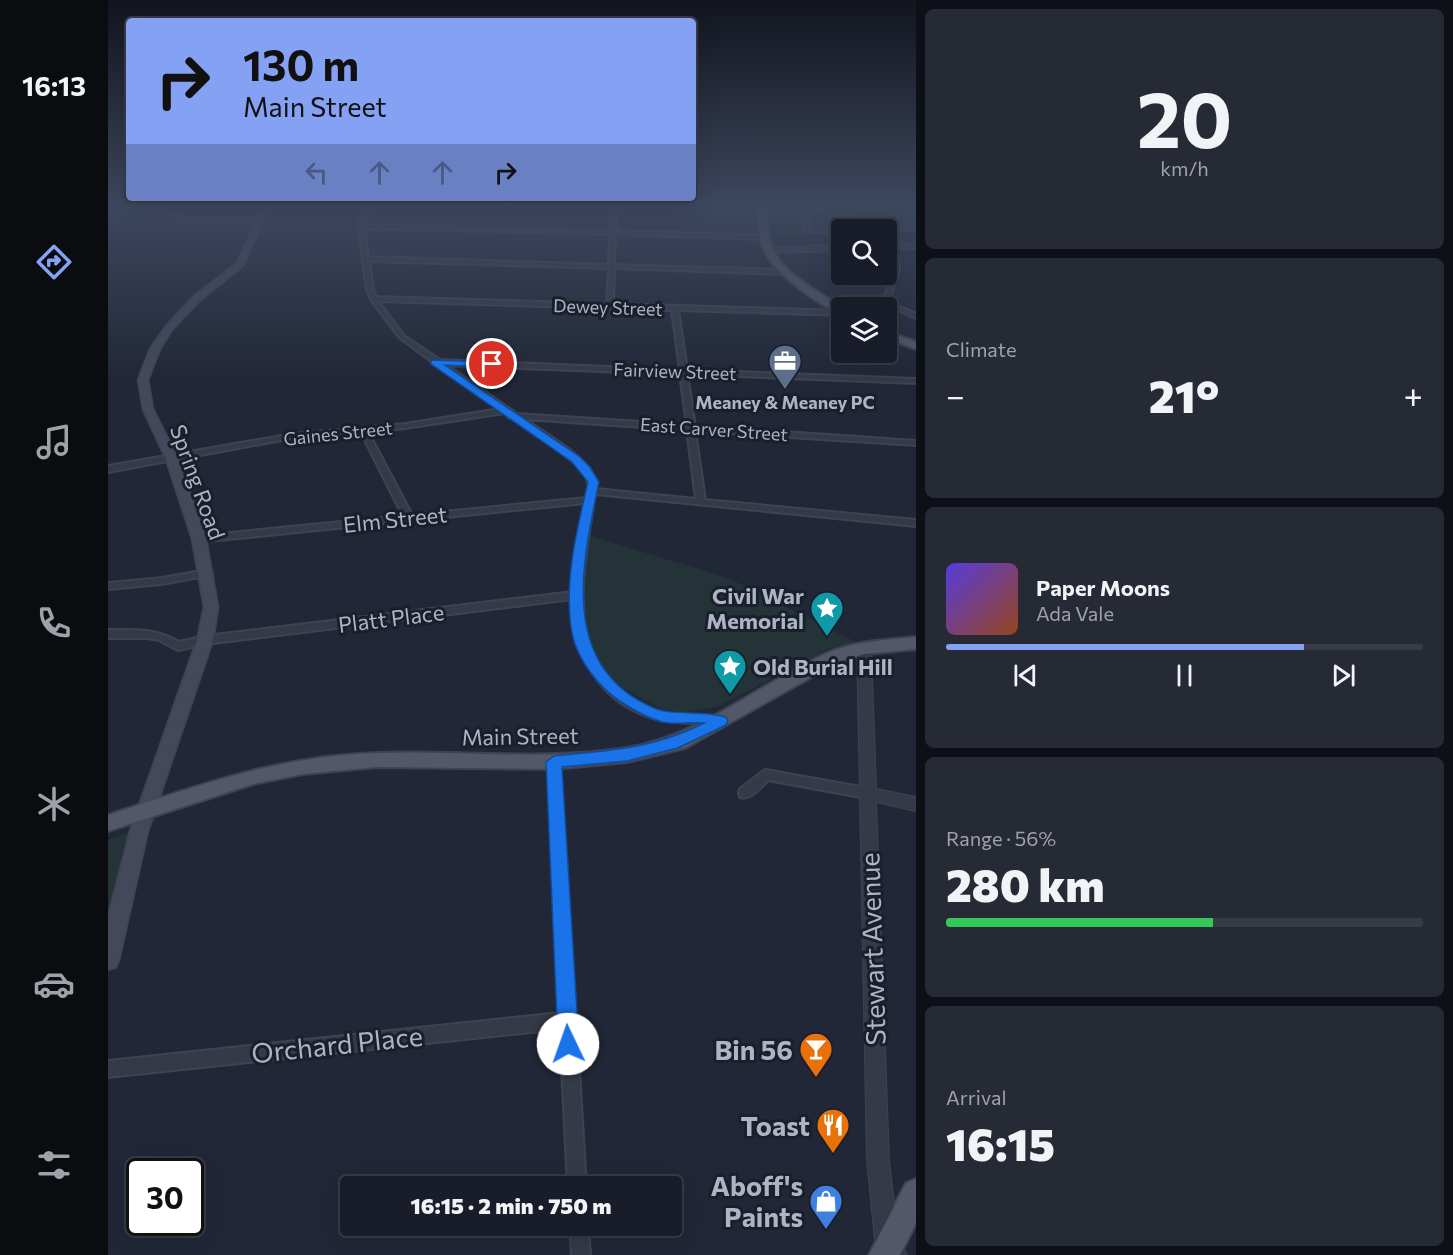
<!DOCTYPE html>
<meta charset="utf-8">
<style>
:root{--surface:#191d29;--page:#262a35;--text:#f1f3f6;--muted:#9fa2a8;--line:#373b46;--accent:#84a1f3}
body{margin:0;font-family:Commissioner,sans-serif;background:var(--page);color:var(--text);height:100vh;display:flex;flex-direction:column;font-size:22px;white-space:nowrap}
*{box-sizing:border-box;margin:0}
p{font-size:20px;color:var(--muted)}
.icon{flex:none;width:33px;height:33px;fill:none;stroke:currentColor;stroke-width:2;stroke-linecap:round;stroke-linejoin:round}
.map{position:relative;flex:1;overflow:hidden}
.drawer{display:flex;flex-direction:column;gap:9px;padding:9px;background:#0e1017;width:537px}
.drawer>*{flex:none}
.guide{position:absolute;left:18px;top:18px;width:570px;height:183px;border-radius:6px;box-shadow:0 6px 24px #0002,0 0 0 2px var(--line);background:#84a1f3;color:#111;overflow:hidden}
.buttons{position:absolute;left:723px;top:219px;display:grid;gap:12px}
.buttons a{display:grid;place-items:center;width:66px;height:66px;border-radius:6px;background:var(--surface);box-shadow:0 6px 24px #0002,0 0 0 2px var(--line);font-size:30px}
.speed{position:absolute;left:18px;top:1158px;display:flex;gap:12px;font-size:30px;font-weight:700;text-align:center}
.speed>*{display:grid;place-content:center;width:78px;height:78px;border-radius:50%;background:var(--surface);box-shadow:0 6px 24px #0002,0 0 0 2px var(--line);line-height:1}
.speed .limit{border:3px solid #111;border-radius:9px;background:#fff;color:#111}
.pin{position:absolute;display:grid;place-items:center;width:51px;height:51px;color:#fff;margin:-26px;border:3px solid #fff;border-radius:50%;box-shadow:0 2px 6px #0007}
.me{position:absolute;width:66px;margin:-33px;rotate:357deg;stroke-linejoin:round;filter:drop-shadow(0 0 4px #0008)}
.turn{display:flex;align-items:center;gap:21px;height:126px;padding:0 18px;font-size:27px}
.turn .icon{width:78px;height:78px;stroke-width:2.5}
.turn b{display:block;font-size:42px;line-height:51px}
.lanes{display:flex;align-items:center;height:57px;padding:0 18px;background:#0003;justify-content:center;gap:30px;direction:ltr}
.lanes .off{opacity:.35}
.big{font-size:45px;font-weight:800;line-height:1.1}
.drawer .tile{flex:1;display:flex;flex-direction:column;justify-content:center;gap:9px;min-width:0;padding:0 21px;border-radius:9px;background:var(--page)}
.drawer .dial{align-items:center;gap:0}
.dial b{font-size:78px;line-height:1}
.song{display:flex;align-items:center;gap:18px}
.cover{width:72px;height:72px;border-radius:9px;background:linear-gradient(135deg,hsl(250 70% 55%),hsl(20 70% 35%))}
.played{height:6px;border-radius:3px;background:linear-gradient(90deg,var(--accent) 75%,var(--line) 75%)}
.keys{display:flex;justify-content:space-around;direction:ltr}
.heat{display:flex;justify-content:space-between;align-items:center;font-size:33px;direction:ltr}
.charge{height:9px;border-radius:4px;background:linear-gradient(90deg,#34c759 56%,var(--line) 0)}
.trip{position:absolute;left:232px;top:1176px;width:342px;height:60px;border-radius:6px;background:var(--surface);box-shadow:0 6px 24px #0002,0 0 0 2px var(--line);font-weight:800;line-height:60px;text-align:center}
main{display:flex;flex:1;min-height:0}
.dock{display:flex;flex-direction:column;width:108px;justify-content:space-around;align-items:center;background:#0a0c10;color:var(--muted)}
.dock .icon{width:42px;height:42px}
.dock .on{color:var(--accent)}
.dock b{font-size:27px;color:var(--text)}
.map>svg:first-child{display:block}
.green{fill:#233338}
.lines{fill:none;stroke-linecap:round;stroke-linejoin:round}
.minor-casing{stroke:#3e4351;stroke-width:4}
.tertiary-casing{stroke:#3e4351;stroke-width:2}
.secondary-casing{stroke:#3e4351;stroke-width:3}
.primary-casing{stroke:#3e4351;stroke-width:4}
.minor{fill:#343a47;fill-rule:evenodd}
.tertiary{fill:#343a47;fill-rule:evenodd}
.secondary{fill:#43485a;fill-rule:evenodd}
.primary{fill:#525867;fill-rule:evenodd}
.route{fill:#1a73e8;stroke:#114b97;stroke-width:1.5}
.labels{text-anchor:middle;dominant-baseline:central;stroke-width:6;stroke-linejoin:round;paint-order:stroke}
.far-street-label{font-size:18px;fill:#afb4c4;stroke:#1a1f2c}
.far-poi-label{font-size:18px;font-weight:bold;fill:#afb4c4;stroke:#1a1f2c}
.street-label{font-size:22px;fill:#afb4c4;stroke:#1a1f2c}
.poi-label{font-size:22px;font-weight:bold;fill:#afb4c4;stroke:#1a1f2c;text-anchor:end}
.near-street-label{font-size:27px;fill:#afb4c4;stroke:#1a1f2c}
.near-poi-label{font-size:27px;font-weight:bold;fill:#afb4c4;stroke:#1a1f2c;text-anchor:end}
</style>
<main>
<nav class="dock">
<b>16:13</b>
<svg class="icon on" aria-label="directions" viewBox="0 0 24 24"><path d="M12 3l9 9-9 9-9-9zM9 14v-3h6M13 9l2 2-2 2"/></svg>
<svg class="icon" aria-label="music" viewBox="0 0 24 24"><path d="M9 18V5l10-2v13"/><circle cx="6" cy="18" r="3"/><circle cx="16" cy="16" r="3"/></svg>
<svg class="icon" aria-label="phone" viewBox="0 0 24 24"><path d="M5 4h4l2 5-3 2q2 4 5 5l2-3 5 2v4C11 20 4 13 5 4z"/></svg>
<svg class="icon" aria-label="climate" viewBox="0 0 24 24"><path d="M12 3v18M4 7l16 10M4 17L20 7"/></svg>
<svg class="icon" aria-label="car" viewBox="0 0 24 24"><path d="M5 17H2v-5l4-1 3-4h7l3 4 3 1v5h-3M9 17h6M6 11h13"/><circle cx="7" cy="17" r="2"/><circle cx="17" cy="17" r="2"/></svg>
<svg class="icon" aria-label="filters" viewBox="0 0 24 24"><path d="M4 7h16M4 17h16"/><circle cx="9" cy="7" r="2"/><circle cx="15" cy="17" r="2"/></svg>
</nav>
<div class="map">
<svg width="808" height="1255" viewBox="0 0 808 1255">
<rect width="100%" height="100%" fill="#212737"/>
<path class="green" d="M663,205h145v27l-74,-2 -1,4 -65,1z
M479,535l141,43 130,65 -28,5 -113,59 -34,6 -26,-6 -34,-19 -18,-16 -16,-33 -7,-48z
M24,831l-24,84v-75z"/>
<g class="lines">
<defs>
<path id="minor" d="M0,205l88,14h64l3,2 -3,2h-64l-88,-16z
M258,205h4l-6,20 246,6 2,-26h4v26l152,5 -2,3 -151,-5 -1,31 172,5 3,2 -3,2 -172,-6 -1,36 229,7v4l-164,-5 9,60 229,9v4l-229,-9 8,52 221,15v4l-221,-14 10,69 211,20v6l-321,-32c-12,80 -37,174 57,215 22,10 50,2 73,9l2,3 -2,3 -4,1c-21,-3 -44,-1 -65,-6 -56,-15 -84,-65 -83,-120l-368,45 -27,6 -19,-10 -12,-2h-39v-8c27,0 47,-2 71,12l26,-6 368,-44 4,-45 8,-44 -386,39 -5,-3 5,-3 204,-20 -42,-84 -68,6 -185,34v-6l185,-32 112,-10 95,-15 -64,-45 -4,-1 -1,-2 -31,-23 -28,-37 -5,-11 -9,-64zM256,228l246,6 -1,31 -241,-8zM261,261l240,7 -2,36 -231,-7 -3,-7zM270,301l294,9 8,60 -240,-10 -36,-24zM338,365l234,9 7,51 -170,-11zM397,413l4,5h4c16,12 74,47 75,65 1,5 -1,10 -2,15l-174,17 -44,-83 37,-4zM416,419l163,11 9,69 -100,-10c4,-26 -53,-57 -72,-70z
M515,205l139,2 2,1 -2,1 -137,-3z
M704,205h5l66,22 33,-2v4l-42,1 1,-2 -58,-20 -11,2 3,19h33v4l-35,-1 -3,-2 -3,-21 12,-3z
M808,244v4h-25c16,20 4,29 -1,50l3,6 23,10v4l-27,-12 -5,-8c3,-11 12,-23 10,-34 -1,-8 -7,-12 -8,-19z
M734,246v4l-73,2 -3,-2 3,-2z
M99,570l3,1 2,2 -2,2 -48,9 -54,5v-6l54,-5z
M446,757l4,2 2,3 26,424h-18l-8,-157 -452,48v-16l452,-48 -12,-251 2,-3z
M658,770l100,18 5,1 1,4 -1,4 -5,1 -98,-18c-7,7 -17,20 -28,17l-1,-4 1,-4 22,-17z
M462,1226h18l2,29h-18z"/>
<path id="tertiary" d="M756,643l7,5 5,141 40,8v14l-40,-9 13,359 10,82 8,12h-29l-2,-6 -9,-88 -7,-364 -2,-4 2,-4 -3,-141z"/>
<path id="secondary" d="M156,205h6l-27,61 -44,35 -27,29 -12,19 -12,31 5,29 25,50 28,80 12,68 -5,33 -65,191 -29,129 -3,7 -8,3v-53l22,-86 67,-191 7,-33 -12,-68 -26,-80 -23,-50 -5,-29 12,-31 16,-23 27,-29 44,-34z"/>
<path id="primary" d="M649,205h8c2,15 1,33 9,46 13,26 46,41 69,57l-1,6c-24,-9 -65,-39 -77,-62 -7,-14 -6,-32 -8,-47z
M778,331l30,11v7l-30,-11z
M808,637v12l-51,5 -25,7 -155,87 -58,14 -73,7 -177,-2 -74,7 -50,10 -145,47v-16c92,-30 170,-59 269,-62 83,-3 167,8 250,-5 74,-12 133,-65 200,-95 28,-12 59,-13 89,-16z
M808,1179v44l-16,32h-31l37,-72z"/>
</defs>
<use href="#minor" class="minor-casing"/>
<use href="#tertiary" class="tertiary-casing"/>
<use href="#secondary" class="secondary-casing"/>
<use href="#primary" class="primary-casing"/>
<use href="#minor" class="minor"/>
<use href="#tertiary" class="tertiary"/>
<use href="#secondary" class="secondary"/>
<use href="#primary" class="primary"/>
</g>
<linearGradient id="sky" x2="0" y2="1"><stop stop-color="#12151e"/><stop offset="0.54" stop-color="#3d475e"/><stop offset="1" stop-color="#3d475e" stop-opacity="0"/></linearGradient>
<rect width="808" height="380" fill="url(#sky)"/>
<path class="route" d="M323,360l64,2 1,2 -4,3 -47,-2 135,92 10,10 9,15c-17,82 -41,185 55,226 19,8 48,2 72,9l2,4 -2,4 -48,23 -51,13 -65,6 17,277 -3,7 -8,3 -7,-3 -3,-7 -12,-282 8,-6c56,-6 99,-7 150,-33 -14,-1 -29,2 -42,-1 -15,-4 -27,-11 -41,-20 -22,-15 -44,-42 -49,-69 -9,-49 5,-104 16,-151l-16,-20 -141,-98z"/>
<defs>
<symbol id="office-pin" viewBox="-11 -11 22 30"><path d="M0 17L-7.5 6A9.5 9.5 0 1 1 7.5 6Z" fill="#5c6f8a" stroke="#1a1f2c"/><path d="M-6-3h4V-5.5h4V-3h4V5H-6ZM-1-4.5V-3h2v-1.5ZM-6 0V1H6V0Z" fill="#fff"/></symbol>
<symbol id="sight-pin" viewBox="-11 -11 22 30"><path d="M0 17L-7.5 6A9.5 9.5 0 1 1 7.5 6Z" fill="#0f9aa8" stroke="#1a1f2c"/><path d="M0-6L1.8-2.2L6-1.7L2.9 1.2L3.7 5.4L0 3.3L-3.7 5.4L-2.9 1.2L-6-1.7L-1.8-2.2Z" fill="#fff"/></symbol>
<symbol id="bar-pin" viewBox="-11 -11 22 30"><path d="M0 17L-7.5 6A9.5 9.5 0 1 1 7.5 6Z" fill="#e8710a" stroke="#1a1f2c"/><path d="M-6-5H6L.8 .8V4.5H3.5V6h-7V4.5H-.8V.8Z" fill="#fff"/></symbol>
<symbol id="restaurant-pin" viewBox="-11 -11 22 30"><path d="M0 17L-7.5 6A9.5 9.5 0 1 1 7.5 6Z" fill="#e8710a" stroke="#1a1f2c"/><path d="M-5-6h1v4h1v-4h1v4h1v-4h1v5L-1.5 .5V6h-2V.5L-5-1ZM5-6V6H3V1.5H1.5Q1.5-4 5-6Z" fill="#fff"/></symbol>
<symbol id="shop-pin" viewBox="-11 -11 22 30"><path d="M0 17L-7.5 6A9.5 9.5 0 1 1 7.5 6Z" fill="#3f7fe0" stroke="#1a1f2c"/><path d="M-5-2.5h2.3a2.7 3.5 0 0 1 5.4 0H5L5.5 6h-11ZM-1.5-2.5h3a1.5 2.3 0 0 0-3 0Z" fill="#fff"/></symbol>
</defs>
<g fill-rule="evenodd">
<use href="#office-pin" x="658" y="342" width="38" height="52"/>
<use href="#sight-pin" x="700" y="589" width="38" height="52"/>
<use href="#sight-pin" x="603" y="647" width="38" height="52"/>
<use href="#bar-pin" x="689" y="1030" width="38" height="52"/>
<use href="#restaurant-pin" x="706" y="1106" width="38" height="52"/>
<use href="#shop-pin" x="699" y="1182" width="38" height="52"/>
</g>
<g class="labels">
<g class="far-street-label">
<text transform="translate(500 307) rotate(2)">Dewey Street</text>
<text transform="translate(567 371) rotate(2)">Fairview Street</text>
<text transform="translate(606 429) rotate(4)">East Carver Street</text>
<text transform="translate(230 433) rotate(-6)">Gaines Street</text>
</g>
<g class="far-poi-label">
<text x="677" y="402">Meaney &amp; Meaney PC</text>
</g>
<g class="street-label">
<text transform="translate(90 482) rotate(70)">Spring Road</text>
<text transform="translate(287 519) rotate(-6)">Elm Street</text>
<text transform="translate(283 618) rotate(-7)">Platt Place</text>
<text transform="translate(412 736) rotate(-1)">Main Street</text>
</g>
<g class="poi-label">
<text x="696" y="595">Civil War<tspan x="696" dy="25">Memorial</tspan></text>
<text x="645" y="666" text-anchor="start">Old Burial Hill</text>
</g>
<g class="near-street-label">
<text transform="translate(764 949) rotate(-92)">Stewart Avenue</text>
<text transform="translate(229 1044) rotate(-6)">Orchard Place</text>
</g>
<g class="near-poi-label">
<text x="685" y="1049">Bin 56</text>
<text x="702" y="1125">Toast</text>
<text x="695" y="1185">Aboff's<tspan x="695" dy="31">Paints</tspan></text>
</g>
</g>
</svg>
<div class="buttons">
<a><svg class="icon" aria-label="search" viewBox="0 0 24 24"><circle cx="10" cy="10" r="6"/><path d="M15 15l6 6"/></svg></a>
<a><svg class="icon" aria-label="layers" viewBox="0 0 24 24"><path d="M12 4l9 5-9 5-9-5zM3 14l9 5 9-5"/></svg></a>
</div>
<div class="speed"><div class="limit">30</div></div>
<div class="pin" style="left:384px;top:364px;background:#d93025"><svg class="icon" aria-label="arrive" viewBox="0 0 24 24"><path d="M6 21V4h12l-3 4 3 4H6"/></svg></div>
<svg class="me" style="left:460px;top:1044px" viewBox="-20 -20 40 40"><circle r="19" fill="#fff"/><path d="M0-13L10 11 0 6-10 11z" fill="#1a73e8"/></svg>
<div class="trip">16:15 · 2 min · 750 m</div>
<div class="guide">
<div class="turn"><svg class="icon" aria-label="right" viewBox="0 0 24 24"><path d="M7 20v-9h11M14 6l5 5-5 5"/></svg><div><b>130 m</b>Main Street</div></div>
<div class="lanes"><svg class="icon off" aria-label="left" viewBox="0 0 24 24"><path d="M17 20v-9H6M10 6l-5 5 5 5"/></svg><svg class="icon off" aria-label="ahead" viewBox="0 0 24 24"><path d="M12 20V5M6 11l6-6 6 6"/></svg><svg class="icon off" aria-label="ahead" viewBox="0 0 24 24"><path d="M12 20V5M6 11l6-6 6 6"/></svg><svg class="icon" aria-label="right" viewBox="0 0 24 24"><path d="M7 20v-9h11M14 6l5 5-5 5"/></svg></div>
</div>
</div>
<section class="drawer">
<div class="tile dial"><b>20</b><p>km/h</p></div>
<div class="tile"><p>Climate</p>
<div class="heat"><a>−</a><b class="big">21°</b><a>+</a></div>
</div>
<div class="tile">
<div class="song"><i class="cover"></i><div><b>Paper Moons</b><p>Ada Vale</p></div></div>
<div class="played"></div>
<div class="keys"><svg class="icon" aria-label="previous" viewBox="0 0 24 24"><path d="M18 5L8 12l10 7zM5 5v14"/></svg><svg class="icon" aria-label="pause" viewBox="0 0 24 24"><path d="M8 5v14M16 5v14"/></svg><svg class="icon" aria-label="next" viewBox="0 0 24 24"><path d="M6 5l10 7-10 7zM19 5v14"/></svg></div>
</div>
<div class="tile"><p>Range · 56%</p><b class="big">280 km</b><div class="charge"></div></div>
<div class="tile"><p>Arrival</p><b class="big">16:15</b></div>
</section>
</main>
